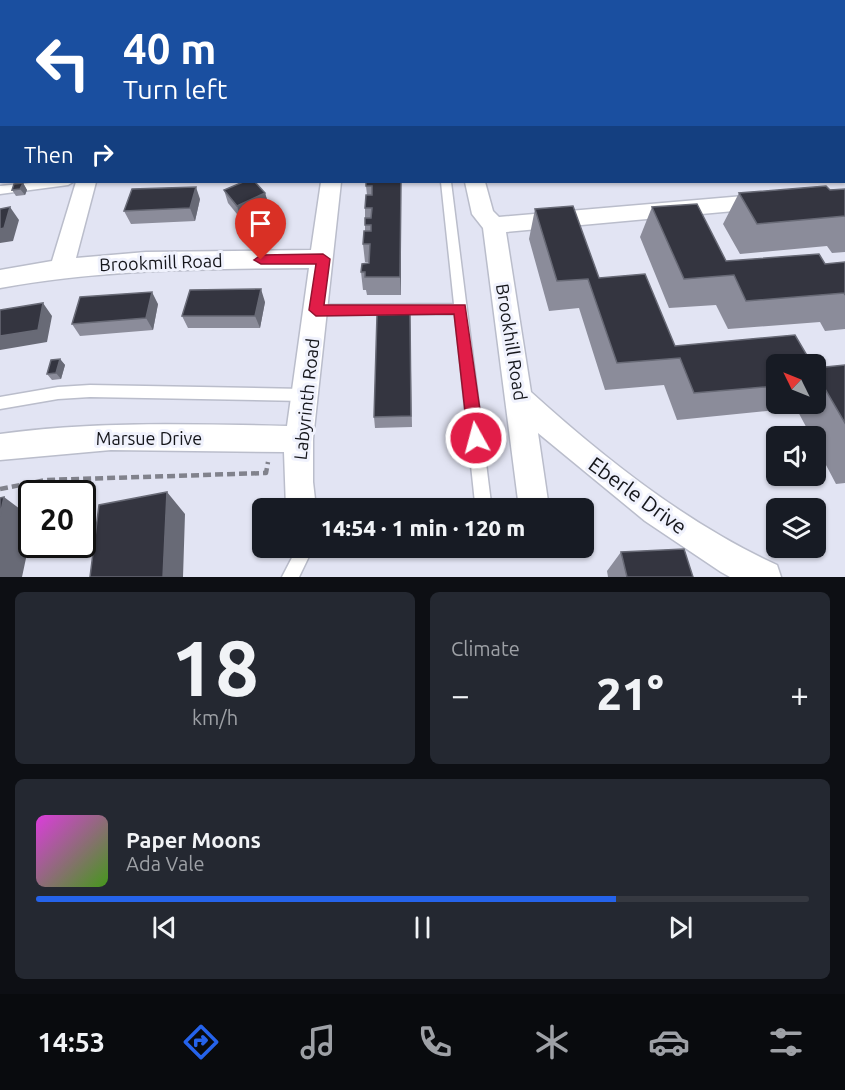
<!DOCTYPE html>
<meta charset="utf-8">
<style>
:root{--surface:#171b24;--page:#242831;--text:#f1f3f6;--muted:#9ea1a6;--line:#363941;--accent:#2563eb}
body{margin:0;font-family:Ubuntu,sans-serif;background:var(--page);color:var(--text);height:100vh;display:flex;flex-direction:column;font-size:22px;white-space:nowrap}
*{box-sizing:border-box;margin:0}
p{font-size:20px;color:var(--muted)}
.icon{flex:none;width:33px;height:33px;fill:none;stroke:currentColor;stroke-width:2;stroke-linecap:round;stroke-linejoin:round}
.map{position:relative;height:577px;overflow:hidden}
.panel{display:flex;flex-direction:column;gap:15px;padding:15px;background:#0d0f14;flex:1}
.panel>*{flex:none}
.guide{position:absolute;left:0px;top:0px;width:846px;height:183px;box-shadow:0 2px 4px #0004;background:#1a4fa0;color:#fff;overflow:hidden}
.needle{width:39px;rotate:313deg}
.controls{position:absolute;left:766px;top:354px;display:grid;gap:12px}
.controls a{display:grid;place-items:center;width:60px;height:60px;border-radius:9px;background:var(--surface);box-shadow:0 2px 4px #0004;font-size:30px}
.speed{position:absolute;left:18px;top:480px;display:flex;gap:12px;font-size:30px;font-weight:700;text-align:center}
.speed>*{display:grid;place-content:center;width:78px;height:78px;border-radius:50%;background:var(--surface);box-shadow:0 2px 4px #0004;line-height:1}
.speed .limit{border:3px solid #111;border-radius:9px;background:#fff;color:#111}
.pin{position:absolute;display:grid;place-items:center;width:51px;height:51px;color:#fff;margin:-62px -26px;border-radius:50% 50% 50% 0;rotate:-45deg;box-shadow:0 0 6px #0007}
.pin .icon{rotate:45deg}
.me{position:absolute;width:66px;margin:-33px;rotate:353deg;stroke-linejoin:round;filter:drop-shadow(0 0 4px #0008)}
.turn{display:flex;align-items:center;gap:21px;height:126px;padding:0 24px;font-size:27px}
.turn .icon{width:78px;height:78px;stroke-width:2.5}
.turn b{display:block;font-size:42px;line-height:51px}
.then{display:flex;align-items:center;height:57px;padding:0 24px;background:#0003;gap:12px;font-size:22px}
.big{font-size:45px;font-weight:800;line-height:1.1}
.panel .widget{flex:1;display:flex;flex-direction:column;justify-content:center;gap:9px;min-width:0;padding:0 21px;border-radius:9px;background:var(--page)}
.panel .dial{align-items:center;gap:0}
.dial b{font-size:78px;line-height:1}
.song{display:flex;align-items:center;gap:18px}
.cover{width:72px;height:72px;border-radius:9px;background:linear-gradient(135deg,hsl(300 70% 55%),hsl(100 70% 35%))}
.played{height:6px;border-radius:3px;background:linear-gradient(90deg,var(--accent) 75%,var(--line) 75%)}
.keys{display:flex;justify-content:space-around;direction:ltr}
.heat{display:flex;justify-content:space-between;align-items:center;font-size:33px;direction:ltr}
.panel .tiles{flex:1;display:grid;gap:15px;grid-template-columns:1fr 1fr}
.widget:last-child{grid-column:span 2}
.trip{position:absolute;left:252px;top:498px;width:342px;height:60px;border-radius:9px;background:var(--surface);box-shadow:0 2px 4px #0004;font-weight:800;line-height:60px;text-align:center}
.tabs{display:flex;height:96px;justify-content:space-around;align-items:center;background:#090b0e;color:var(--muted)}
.tabs .icon{width:42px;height:42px}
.tabs .current{color:var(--accent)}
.tabs b{font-size:27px;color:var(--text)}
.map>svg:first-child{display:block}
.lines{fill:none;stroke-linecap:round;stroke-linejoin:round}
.service-casing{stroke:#babdcb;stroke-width:3}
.minor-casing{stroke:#babdcb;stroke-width:3}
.path{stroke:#81828c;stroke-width:4.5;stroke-dasharray:8 4;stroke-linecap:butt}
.service{fill:#fff;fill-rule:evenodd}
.minor{fill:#fff;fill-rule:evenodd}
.wall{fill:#8b8c9a}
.shaded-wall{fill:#686a76}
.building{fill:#343540;stroke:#686a76;stroke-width:1.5}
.route{fill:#e11d48;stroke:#92132f;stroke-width:1.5}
.labels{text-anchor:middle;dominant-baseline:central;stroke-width:6;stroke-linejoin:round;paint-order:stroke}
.street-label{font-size:18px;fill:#15161b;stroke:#f0f2fd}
.near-street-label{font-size:21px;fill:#15161b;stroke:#f0f2fd}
</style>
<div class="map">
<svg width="845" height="577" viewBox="0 0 845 577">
<rect width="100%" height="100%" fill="#e2e4f3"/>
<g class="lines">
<defs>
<path id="service" d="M254,0h8v2h-8z
M420,0h8v2h-8z
M0,7h2v5h-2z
M2,110v7l-2,1v-7z
M844,111h1v7h-1z
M42,182h31l-5,3 -68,9v-8z
M441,182h10l40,321 -3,5h-10l-3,-5 -20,-189 -139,1 -4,-2 -2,-3 2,-3 4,-2 138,-1z
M90,385l214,4 5,2 2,4 -2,4 -5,2 -214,-4 -32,2 -58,10v-12l58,-10z
M297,548h16l-14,29h-17z"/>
<path id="minor" d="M151,0h16l-16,2z
M335,0h16v2h-16z
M438,0h16v2h-16z
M76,182h20l-20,76 70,-6 165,-2 10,-68h20l-28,257v43l3,26h-30l-2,-56 -173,-2 -111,10v-26c95,-13 191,-10 287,-8l22,-158c-105,1 -205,1 -309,20v-18l52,-9z
M465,182h20l8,29 6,6 267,-23 8,2 3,5 -3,5 -8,2 -260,24 25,160c73,66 156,132 246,173l4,12h-51l-9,-5 -76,-51 -107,-88 11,75h-30l-36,-280 -11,-14z"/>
</defs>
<use href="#service" class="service-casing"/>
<use href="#minor" class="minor-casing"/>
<path class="path" d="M0,489l46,-9 220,-7 2,-11"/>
<use href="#service" class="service"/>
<use href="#minor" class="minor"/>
</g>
<path class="wall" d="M0,0h17l1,2h-16v2z
M401,182v113h-34l-1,-5h-3l-2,-18 8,-9v-1h-4l-2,-18 2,-13v-23l2,-13 -1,-9z
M23,183l4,7 -2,5 -9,1 -4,-6z
M845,189v63l-13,1 -5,-7 -87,8 -17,-30 16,-31z
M224,190l41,3 4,13 -28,13 -13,-16z
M200,199l-5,22 -64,3 -7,-13z
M652,207l74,54 99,3 20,-2v67l-20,2 -5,-9 -92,7 -12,-24 -47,3 -29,-71z
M535,209l64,69 76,68 102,18v40h39v-36l29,-3v118l-9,1 -20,-38v-10h-5l-15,-28 -119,12 -13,-35 -59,5 -26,-82 -30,3 -20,-72z
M265,302l-5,26h-72l-6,-12z
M158,304l-5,26 -73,6 -8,-12z
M410,314l2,113 -37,1 -1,-11z
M60,359l5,6 -4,14 -9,1 -5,-6z
M621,552l72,25h-85l-1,-6z"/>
<path class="shaded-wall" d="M401,182v113l-1,-18z
M23,183l4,7 -2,5 -5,-6z
M196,187l4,12 -5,22 -5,-13z
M265,193l4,13 -28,13 -4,-13z
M10,207l9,13 -6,21 -13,2v-14z
M261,289l4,13 -5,26 -5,-12z
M152,292l6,12 -5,26 -7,-12z
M43,303l9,13 -5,26 -47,8v-14z
M60,359l5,6 -4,14 -5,-6z
M167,492l18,22 -2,63h-20z
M4,497l28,21v12l-10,47h-22v-61z"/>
<path class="building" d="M92,0h22l-1,2h-21z
M188,0h21v2h-22z
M371,0h21l1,2h-22z
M476,0h289l1,2h-290z
M243,182h12l10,11 -28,13 -13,-16z
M366,182h35l-1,95h-35v-5h-4l1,-8 7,-1 1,-19h-7l1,-13h7v-6h-6v-7h6l1,-10h-7l1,-13h6v-9h-6z
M23,183l-3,6 -8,1 2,-6z
M826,186l4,4 15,-1v27l-88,8 -18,-31z
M196,187l-6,21 -66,3 8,-22z
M697,204l29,57 93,-7 6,10 20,-2v33l-1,-2 -98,8 -12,-26 -50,4 -32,-72z
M573,206l26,72 46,-4 30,72 120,-11 17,29h-35v22l-83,7 -14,-35 -63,5 -29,-84 -31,2 -22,-72z
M10,207l-6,21 -4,1v-20z
M261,289l-6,27h-73l8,-26z
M152,292l-6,26 -74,6 8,-27z
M43,303l-5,27 -38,6v-26z
M410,314l1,102 -37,1 3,-102z
M60,359l-4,14 -9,1 4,-14z
M845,365v58l-24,-41h-5v-14z
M167,492l-4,85h-73l9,-72z
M4,497l-4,19v-18z
M684,549l9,28h-66l-6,-25z"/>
<path class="route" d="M323,254l7,5 -6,46h141l19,133 -3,6 -5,2 -6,-2 -2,-6 -14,-124 -138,2 -7,-6 7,-46h-55l-7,-4 7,-5z"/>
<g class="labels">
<g class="street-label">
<text transform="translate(161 262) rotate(-2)">Brookmill Road</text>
<text transform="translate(512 342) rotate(81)">Brookhill Road</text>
<text transform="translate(306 399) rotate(-84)">Labyrinth Road</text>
<text x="149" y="438">Marsue Drive</text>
</g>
<g class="near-street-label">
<text transform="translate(638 495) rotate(36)">Eberle Drive</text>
</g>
</g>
</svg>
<div class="controls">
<a><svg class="needle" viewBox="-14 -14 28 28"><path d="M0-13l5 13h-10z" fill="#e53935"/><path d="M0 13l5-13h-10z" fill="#9ea1a6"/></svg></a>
<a><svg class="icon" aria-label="sound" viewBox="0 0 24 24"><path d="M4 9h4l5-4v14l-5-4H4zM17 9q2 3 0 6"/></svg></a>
<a><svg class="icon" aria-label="layers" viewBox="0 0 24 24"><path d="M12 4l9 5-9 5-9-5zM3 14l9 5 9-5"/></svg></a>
</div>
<div class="speed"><div class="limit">20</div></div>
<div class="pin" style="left:261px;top:260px;background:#d93025"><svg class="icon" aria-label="arrive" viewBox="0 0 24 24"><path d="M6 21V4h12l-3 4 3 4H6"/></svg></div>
<svg class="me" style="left:476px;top:438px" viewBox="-20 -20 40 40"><circle r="17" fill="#e11d48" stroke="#fff" stroke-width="3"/><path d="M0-11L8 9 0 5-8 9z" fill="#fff"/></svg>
<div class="trip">14:54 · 1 min · 120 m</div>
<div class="guide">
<div class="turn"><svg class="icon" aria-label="left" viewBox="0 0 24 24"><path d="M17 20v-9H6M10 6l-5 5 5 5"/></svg><div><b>40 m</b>Turn left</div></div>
<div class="then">Then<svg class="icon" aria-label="right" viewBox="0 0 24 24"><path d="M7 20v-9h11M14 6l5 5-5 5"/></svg></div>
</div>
</div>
<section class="panel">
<div class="tiles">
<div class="widget dial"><b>18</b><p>km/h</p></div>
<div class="widget"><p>Climate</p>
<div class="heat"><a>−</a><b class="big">21°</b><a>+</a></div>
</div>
<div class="widget">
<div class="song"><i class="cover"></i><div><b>Paper Moons</b><p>Ada Vale</p></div></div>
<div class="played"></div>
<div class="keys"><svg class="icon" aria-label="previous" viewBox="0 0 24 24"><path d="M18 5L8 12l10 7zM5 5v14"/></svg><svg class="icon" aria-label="pause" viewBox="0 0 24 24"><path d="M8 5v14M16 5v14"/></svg><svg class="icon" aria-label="next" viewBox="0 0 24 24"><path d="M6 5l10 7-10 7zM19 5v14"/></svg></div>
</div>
</div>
</section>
<nav class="tabs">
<b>14:53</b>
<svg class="icon current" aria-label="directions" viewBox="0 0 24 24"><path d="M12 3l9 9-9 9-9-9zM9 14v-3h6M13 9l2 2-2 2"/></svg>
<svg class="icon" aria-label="music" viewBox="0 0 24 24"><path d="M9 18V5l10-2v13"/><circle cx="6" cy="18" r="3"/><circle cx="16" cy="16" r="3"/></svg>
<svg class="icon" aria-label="phone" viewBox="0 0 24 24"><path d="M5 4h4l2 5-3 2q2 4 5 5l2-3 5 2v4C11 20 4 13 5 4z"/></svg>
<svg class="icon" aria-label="climate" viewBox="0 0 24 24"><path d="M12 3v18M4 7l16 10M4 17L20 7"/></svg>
<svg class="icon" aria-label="car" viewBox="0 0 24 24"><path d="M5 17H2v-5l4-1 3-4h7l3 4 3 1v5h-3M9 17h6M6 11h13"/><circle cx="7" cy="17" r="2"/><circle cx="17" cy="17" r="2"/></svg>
<svg class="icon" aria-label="filters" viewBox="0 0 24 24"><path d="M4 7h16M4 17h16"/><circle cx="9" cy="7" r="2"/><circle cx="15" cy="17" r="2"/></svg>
</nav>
